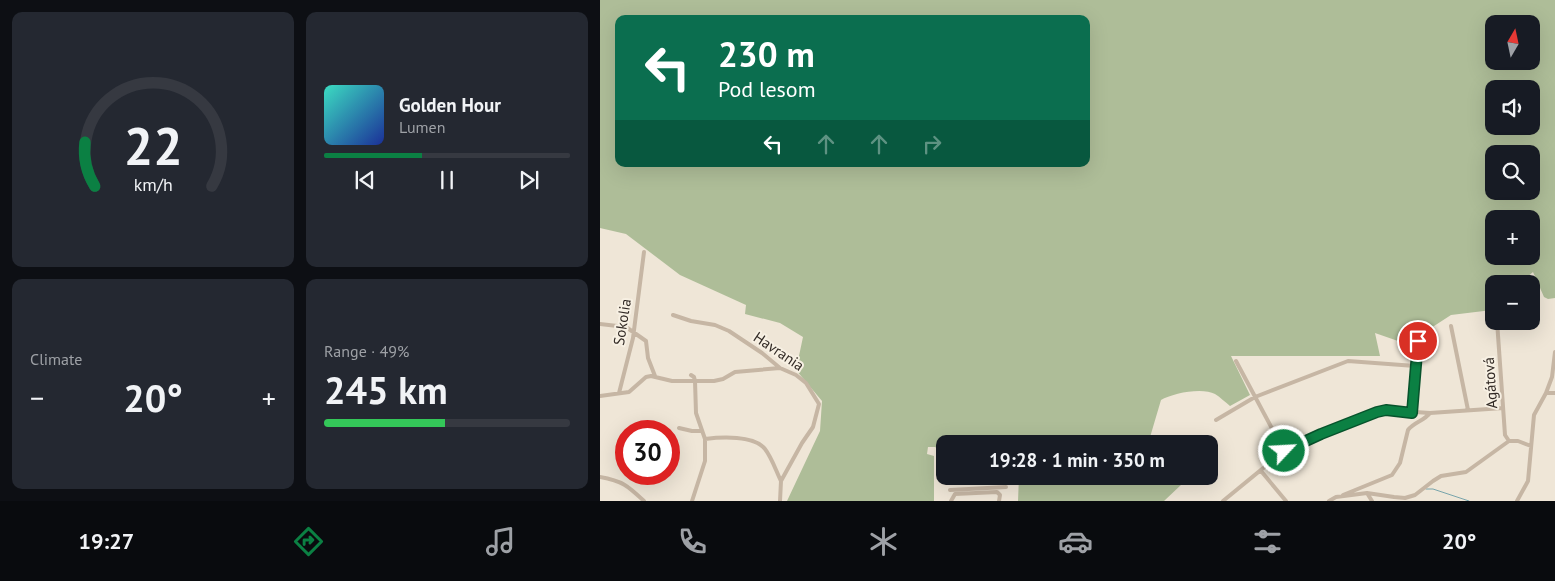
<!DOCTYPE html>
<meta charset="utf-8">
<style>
:root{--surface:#171b24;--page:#242831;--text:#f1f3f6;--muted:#9ea1a6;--line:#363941;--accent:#0b8043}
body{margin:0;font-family:"PT Sans",sans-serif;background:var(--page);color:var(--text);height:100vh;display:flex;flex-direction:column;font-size:19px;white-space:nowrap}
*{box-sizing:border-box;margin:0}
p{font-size:16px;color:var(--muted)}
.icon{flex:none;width:28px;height:28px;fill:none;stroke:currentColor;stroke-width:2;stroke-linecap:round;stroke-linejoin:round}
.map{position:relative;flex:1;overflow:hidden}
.details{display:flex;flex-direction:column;gap:12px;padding:12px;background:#0d0f14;width:600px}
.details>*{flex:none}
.banner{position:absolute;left:15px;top:15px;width:475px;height:152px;border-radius:10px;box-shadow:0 5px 20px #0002;background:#0b6e4f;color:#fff;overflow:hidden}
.needle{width:32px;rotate:9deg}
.tools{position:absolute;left:885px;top:15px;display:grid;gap:10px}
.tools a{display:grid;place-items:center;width:55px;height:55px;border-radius:10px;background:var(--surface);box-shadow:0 5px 20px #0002;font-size:25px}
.speed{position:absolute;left:15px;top:420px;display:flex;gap:10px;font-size:25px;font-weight:700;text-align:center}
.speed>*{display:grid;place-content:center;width:65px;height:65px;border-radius:50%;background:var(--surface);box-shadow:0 5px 20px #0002;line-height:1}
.speed .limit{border:8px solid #d22;background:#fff;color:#111}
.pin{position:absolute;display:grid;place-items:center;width:42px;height:42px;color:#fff;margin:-21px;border:2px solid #fff;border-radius:50%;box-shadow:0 1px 5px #0007}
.me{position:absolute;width:55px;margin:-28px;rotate:65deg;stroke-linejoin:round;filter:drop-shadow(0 0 4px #0008)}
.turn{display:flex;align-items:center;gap:18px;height:105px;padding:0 20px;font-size:22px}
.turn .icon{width:65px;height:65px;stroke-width:2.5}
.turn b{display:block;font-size:35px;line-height:42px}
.lanes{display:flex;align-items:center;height:48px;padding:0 20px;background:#0003;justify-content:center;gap:25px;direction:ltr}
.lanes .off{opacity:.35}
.big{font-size:38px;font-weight:700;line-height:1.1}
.details .card{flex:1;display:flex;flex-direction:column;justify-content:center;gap:8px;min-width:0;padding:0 18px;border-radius:10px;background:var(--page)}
.details .dial{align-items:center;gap:0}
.dial svg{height:130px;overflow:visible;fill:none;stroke:var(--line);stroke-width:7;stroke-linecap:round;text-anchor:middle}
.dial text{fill:var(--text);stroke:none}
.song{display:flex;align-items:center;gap:15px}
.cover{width:60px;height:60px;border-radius:8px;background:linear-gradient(135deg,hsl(170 70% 55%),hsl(230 70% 35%))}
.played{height:5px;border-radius:2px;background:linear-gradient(90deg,var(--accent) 40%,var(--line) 40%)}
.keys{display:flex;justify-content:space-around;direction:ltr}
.heat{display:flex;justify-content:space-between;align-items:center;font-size:28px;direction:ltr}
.charge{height:8px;border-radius:4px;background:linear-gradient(90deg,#34c759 49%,var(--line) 0)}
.details .tiles{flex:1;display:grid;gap:12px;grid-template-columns:repeat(2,1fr)}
.trip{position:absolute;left:336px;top:435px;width:282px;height:50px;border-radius:10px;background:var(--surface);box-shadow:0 5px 20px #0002;font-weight:700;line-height:50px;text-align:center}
.dock{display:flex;height:80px;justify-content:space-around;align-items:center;background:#090b0e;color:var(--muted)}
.dock .icon{width:35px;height:35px}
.dock .current{color:var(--accent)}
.dock b{font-size:22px;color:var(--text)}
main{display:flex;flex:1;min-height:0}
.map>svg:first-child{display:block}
.green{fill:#aebd98;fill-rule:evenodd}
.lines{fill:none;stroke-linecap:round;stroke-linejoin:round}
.stream{stroke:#78a4ab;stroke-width:1}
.minor{stroke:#c6b6a4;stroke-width:4}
.route-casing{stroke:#07532c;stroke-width:12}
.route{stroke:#0b8043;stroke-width:9}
.labels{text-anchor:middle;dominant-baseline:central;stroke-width:4;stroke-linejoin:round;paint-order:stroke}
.street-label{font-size:15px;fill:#322a25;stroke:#f7f0e3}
</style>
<main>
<section class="details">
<div class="tiles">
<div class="card dial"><svg viewBox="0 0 100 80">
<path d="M14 69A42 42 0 1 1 86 69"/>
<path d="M14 69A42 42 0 0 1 8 42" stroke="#0b8043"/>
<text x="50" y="56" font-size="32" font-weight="700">22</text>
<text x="50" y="72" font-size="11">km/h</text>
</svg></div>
<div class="card">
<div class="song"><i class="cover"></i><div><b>Golden Hour</b><p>Lumen</p></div></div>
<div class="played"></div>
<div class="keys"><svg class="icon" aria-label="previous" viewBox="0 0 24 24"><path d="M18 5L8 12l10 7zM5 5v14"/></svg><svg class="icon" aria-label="pause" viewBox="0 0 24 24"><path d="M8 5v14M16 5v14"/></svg><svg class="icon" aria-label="next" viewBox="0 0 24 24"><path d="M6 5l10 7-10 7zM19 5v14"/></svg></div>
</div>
<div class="card"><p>Climate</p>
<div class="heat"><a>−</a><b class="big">20°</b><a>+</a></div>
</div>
<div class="card"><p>Range · 49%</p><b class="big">245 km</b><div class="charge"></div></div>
</div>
</section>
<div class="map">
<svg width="955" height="501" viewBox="0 0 955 501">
<rect width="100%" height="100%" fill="#efe6d7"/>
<path class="green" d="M0,0h955v298l-7,1 -4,-2 -11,-25 -14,12h-25v22l-2,4 -41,5 -37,24 -16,2 -23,-8 5,23h-149l19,39 -20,11c-5,-4 -10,-9 -15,-12 -12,-7 -43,-1 -54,6l-13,44h-203v9l-10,-6h-7l-1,7 7,2v45h-147l33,-70 2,-30 -26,-31 7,-33 -23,-14 -35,-9 1,-9 -66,-30 -54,-41 -26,-6zM19,19h467v145h-467zM894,24h37v37h-37zM894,89h37v37h-37zM894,154h37v37h-37zM894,219h37v37h-37z
M419,476h156l7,8 -18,17h-146z"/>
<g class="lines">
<path class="stream" d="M826,489h7l36,12"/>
<path class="minor" d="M73,315l18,6 24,4 14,6 33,22 18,15 16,7 10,8 13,21 -6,23 -11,16 -21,38 -1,20
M897,321l8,114 4,6
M0,324l26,3 20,14 2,17 7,18
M851,326l17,84
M636,361l48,90
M91,375l3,2 1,4 1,32 9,26v22l-13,40
M19,393l14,-55 11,-86
M946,393h9
M0,396l29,-4 17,-15 5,-1 21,5h42l9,-2 12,-7 45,-4
M812,413l6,-72
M616,420l39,-23 93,-36 67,5
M79,428l13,3h9
M105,439c16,-2 49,-4 60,10 7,9 11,22 16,32
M661,471l25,30
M0,477c23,4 28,9 44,24
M350,490l56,-3
M767,493l5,8
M743,495l49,-20 8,-12 8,-33c6,-8 16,-9 22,-17
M351,501l4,-7 42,-2 3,3 -1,6
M623,501l61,-50 37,-17 56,-22 9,-2 44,3 73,-5
M729,501l7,-4 31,-4 27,4 11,1 10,-3 18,-14 8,-5 25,-4 43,-31h9l13,5
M917,501l11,-20 6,-66 12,-22 6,-16 3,-25"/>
</g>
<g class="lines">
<defs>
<path id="route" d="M684,451l37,-17 56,-22 9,-2 26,3 6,-72"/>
</defs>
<use href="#route" class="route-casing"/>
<use href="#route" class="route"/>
</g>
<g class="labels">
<g class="street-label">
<text transform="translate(22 322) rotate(-81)">Sokolia</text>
<text transform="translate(179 351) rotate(34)">Havrania</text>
<text transform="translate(890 383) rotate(-94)">Agátová</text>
</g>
</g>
</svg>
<div class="tools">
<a><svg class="needle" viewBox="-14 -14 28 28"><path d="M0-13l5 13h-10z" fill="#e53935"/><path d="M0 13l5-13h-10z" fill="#9ea1a6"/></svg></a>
<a><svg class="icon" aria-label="sound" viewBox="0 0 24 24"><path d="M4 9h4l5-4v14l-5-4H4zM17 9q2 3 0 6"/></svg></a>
<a><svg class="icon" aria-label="search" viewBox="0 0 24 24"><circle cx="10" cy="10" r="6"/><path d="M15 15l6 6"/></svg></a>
<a>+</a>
<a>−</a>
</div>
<div class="speed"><div class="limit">30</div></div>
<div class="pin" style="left:818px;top:341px;background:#d93025"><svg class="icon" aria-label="arrive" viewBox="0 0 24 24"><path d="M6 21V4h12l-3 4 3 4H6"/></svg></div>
<svg class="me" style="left:684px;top:451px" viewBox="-20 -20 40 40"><circle r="17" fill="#0b8043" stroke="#fff" stroke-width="3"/><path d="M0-11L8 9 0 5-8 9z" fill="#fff"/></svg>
<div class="trip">19:28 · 1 min · 350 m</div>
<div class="banner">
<div class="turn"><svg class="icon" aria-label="left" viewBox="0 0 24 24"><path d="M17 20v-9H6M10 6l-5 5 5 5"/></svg><div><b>230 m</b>Pod lesom</div></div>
<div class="lanes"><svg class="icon" aria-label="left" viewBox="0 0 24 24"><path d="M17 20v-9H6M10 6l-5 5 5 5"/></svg><svg class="icon off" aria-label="ahead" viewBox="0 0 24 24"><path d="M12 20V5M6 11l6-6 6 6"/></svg><svg class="icon off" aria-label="ahead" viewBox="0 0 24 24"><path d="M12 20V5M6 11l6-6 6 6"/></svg><svg class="icon off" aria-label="right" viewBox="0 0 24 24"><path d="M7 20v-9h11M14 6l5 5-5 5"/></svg></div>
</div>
</div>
</main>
<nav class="dock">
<b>19:27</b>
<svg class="icon current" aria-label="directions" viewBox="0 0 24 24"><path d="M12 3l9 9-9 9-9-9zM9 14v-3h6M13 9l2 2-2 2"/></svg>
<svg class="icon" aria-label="music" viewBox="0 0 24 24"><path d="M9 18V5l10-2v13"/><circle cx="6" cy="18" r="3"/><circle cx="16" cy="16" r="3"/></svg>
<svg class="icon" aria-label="phone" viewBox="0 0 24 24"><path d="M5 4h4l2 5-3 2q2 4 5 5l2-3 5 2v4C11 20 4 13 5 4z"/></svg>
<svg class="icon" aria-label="climate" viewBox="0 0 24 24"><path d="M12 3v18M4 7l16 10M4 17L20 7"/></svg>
<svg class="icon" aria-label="car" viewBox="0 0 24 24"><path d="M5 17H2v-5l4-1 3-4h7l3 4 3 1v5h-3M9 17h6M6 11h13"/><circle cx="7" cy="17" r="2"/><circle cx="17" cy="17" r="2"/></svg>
<svg class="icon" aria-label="filters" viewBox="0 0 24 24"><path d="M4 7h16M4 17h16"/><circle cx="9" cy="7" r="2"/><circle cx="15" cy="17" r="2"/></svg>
<b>20°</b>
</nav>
